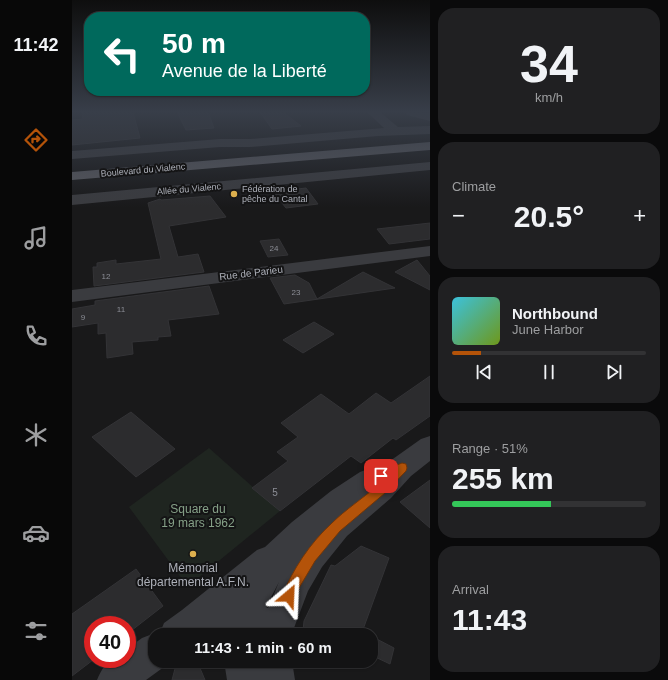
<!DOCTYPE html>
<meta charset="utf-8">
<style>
:root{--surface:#131314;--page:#202022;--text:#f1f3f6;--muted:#9d9ea0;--line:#323234;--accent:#b45309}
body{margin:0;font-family:Helvetica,sans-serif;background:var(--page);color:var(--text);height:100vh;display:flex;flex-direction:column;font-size:15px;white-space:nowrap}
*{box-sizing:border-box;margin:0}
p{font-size:13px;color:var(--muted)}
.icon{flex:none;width:22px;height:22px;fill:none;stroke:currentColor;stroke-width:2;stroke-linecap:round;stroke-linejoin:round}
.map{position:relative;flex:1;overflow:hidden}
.sheet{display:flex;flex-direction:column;gap:8px;padding:8px;background:#0a0a0b;width:238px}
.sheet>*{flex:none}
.hud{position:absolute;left:12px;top:12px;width:286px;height:84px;border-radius:16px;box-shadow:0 1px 3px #0004,0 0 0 1px var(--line);background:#00695c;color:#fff;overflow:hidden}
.speed{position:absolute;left:12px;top:616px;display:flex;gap:8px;font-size:20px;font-weight:700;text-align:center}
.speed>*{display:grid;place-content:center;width:52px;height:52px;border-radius:50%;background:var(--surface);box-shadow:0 1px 3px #0004,0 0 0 1px var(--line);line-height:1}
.speed .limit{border:6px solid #d22;background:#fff;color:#111}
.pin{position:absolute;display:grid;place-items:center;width:34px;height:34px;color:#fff;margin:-17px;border-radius:8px;box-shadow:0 2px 6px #0006}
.me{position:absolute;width:44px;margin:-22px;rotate:26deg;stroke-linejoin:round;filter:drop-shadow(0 0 3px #0008)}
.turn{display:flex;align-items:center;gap:14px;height:84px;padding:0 12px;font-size:18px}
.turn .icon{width:52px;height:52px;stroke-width:2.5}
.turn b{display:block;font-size:28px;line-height:34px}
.big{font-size:30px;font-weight:800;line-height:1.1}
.sheet .card{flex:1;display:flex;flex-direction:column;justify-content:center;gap:6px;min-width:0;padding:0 14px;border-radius:16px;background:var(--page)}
.sheet .dial{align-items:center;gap:0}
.dial b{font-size:52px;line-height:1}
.song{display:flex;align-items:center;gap:12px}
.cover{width:48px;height:48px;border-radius:6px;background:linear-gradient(135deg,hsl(190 70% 55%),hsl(80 70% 35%))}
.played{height:4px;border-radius:2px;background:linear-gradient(90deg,var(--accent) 15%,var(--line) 15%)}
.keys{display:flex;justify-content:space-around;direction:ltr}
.heat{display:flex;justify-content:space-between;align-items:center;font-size:22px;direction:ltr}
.charge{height:6px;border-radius:3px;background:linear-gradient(90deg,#34c759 51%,var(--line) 0)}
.trip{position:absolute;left:76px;top:628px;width:230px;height:40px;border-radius:16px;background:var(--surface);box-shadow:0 1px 3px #0004,0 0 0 1px var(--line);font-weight:800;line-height:40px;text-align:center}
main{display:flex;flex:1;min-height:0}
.dock{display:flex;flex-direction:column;width:72px;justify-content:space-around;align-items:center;background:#080808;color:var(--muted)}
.dock .icon{width:28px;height:28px}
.dock .selected{color:var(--accent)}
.dock b{font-size:18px;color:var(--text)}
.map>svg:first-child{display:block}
.green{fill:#1f2520}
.building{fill:#2c2c2e;stroke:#333336}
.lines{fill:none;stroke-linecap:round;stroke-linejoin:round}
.minor{fill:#3a3b3f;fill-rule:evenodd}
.major{fill:#57585e;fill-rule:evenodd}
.route{fill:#b45309;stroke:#753606}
.poi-dot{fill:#ddb04e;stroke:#141415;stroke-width:1.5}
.labels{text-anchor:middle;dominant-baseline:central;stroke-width:4;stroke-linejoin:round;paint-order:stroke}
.number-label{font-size:8px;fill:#8c8e96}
.far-street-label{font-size:9px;fill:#adb0b9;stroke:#141415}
.far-poi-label{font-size:9px;fill:#adb0b9;stroke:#141415;text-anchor:start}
.street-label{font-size:10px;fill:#adb0b9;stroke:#141415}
.near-number-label{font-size:10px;fill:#8c8e96}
.near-park-label{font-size:12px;fill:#86a188;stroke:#141415}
.near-poi-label{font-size:12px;fill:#adb0b9;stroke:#141415}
</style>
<main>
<nav class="dock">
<b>11:42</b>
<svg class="icon selected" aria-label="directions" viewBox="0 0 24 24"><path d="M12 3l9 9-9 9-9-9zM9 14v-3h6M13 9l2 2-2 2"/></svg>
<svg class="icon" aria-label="music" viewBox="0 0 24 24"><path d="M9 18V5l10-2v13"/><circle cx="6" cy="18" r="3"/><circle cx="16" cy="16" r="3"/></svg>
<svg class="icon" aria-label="phone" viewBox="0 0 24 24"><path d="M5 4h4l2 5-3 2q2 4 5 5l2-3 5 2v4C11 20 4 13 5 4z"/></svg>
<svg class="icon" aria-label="climate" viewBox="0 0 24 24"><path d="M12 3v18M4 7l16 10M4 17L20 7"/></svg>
<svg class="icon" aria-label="car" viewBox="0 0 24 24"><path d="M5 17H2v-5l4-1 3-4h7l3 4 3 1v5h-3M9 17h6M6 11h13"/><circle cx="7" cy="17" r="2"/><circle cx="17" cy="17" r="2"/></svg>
<svg class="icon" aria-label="filters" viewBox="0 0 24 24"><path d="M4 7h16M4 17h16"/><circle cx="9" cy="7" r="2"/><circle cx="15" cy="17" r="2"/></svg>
</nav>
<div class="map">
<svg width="358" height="680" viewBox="0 0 358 680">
<rect width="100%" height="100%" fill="#19191a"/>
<path class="green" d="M137,448l71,63 -87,71 -8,1 -56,-76z"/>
<path class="building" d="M10,112h51l7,26 -68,7v-25l11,-1z
M105,112h31l6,16 -28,2z
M188,112h23l18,14 -29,3z
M234,188l12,16 -32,4 -13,-16z
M138,196l16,21 -57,9 9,31 20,-3 6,18 -110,14 -1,-19h4v-4l19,-3v4l45,-5 -13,-56 12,-4 1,1z
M358,223v16l-41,5 -12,-15z
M207,239l9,16 -20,2 -8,-16z
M345,260l13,16v14l-35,-18z
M291,272l32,16 -111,16 -14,-26 25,-3 14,8 8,16z
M137,286l10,28 -51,6 3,16 -13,1v3l-26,2 1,12 -26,4 -1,-25 -8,1v-11l-26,4v-18l23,-4v-4z
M242,322l20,12 -31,19 -20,-13z
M358,376v40l-34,24 -3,-2 -32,25 -10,-7 -71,55 -28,-23 36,-27 -11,-9 21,-15 -17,-14 40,-29 28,20 27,-21 15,10z
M59,412l44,37 -39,28 -44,-40z
M358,480v48l-30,-26z
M289,546l28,12 -28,77h-50l-8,-4 1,-10 27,-56 4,1z
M64,569l27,37 -36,28v-9h-34v35l-21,16v-62z
M299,636l23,12 -4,16 -19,-9z
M105,661h20l8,19h-33z"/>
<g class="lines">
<path class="minor" d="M295,112h13l18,15 32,-1v8l-52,2 -128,11h-30l-148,12v-8l148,-12h30l134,-11z
M333,112l25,1v8l-23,-6z
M358,162v8l-358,35v-10z
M358,246v10l-358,46v-12z
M358,436v25l-19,15 -20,22 -44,38 -25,31 -14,24 -14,37v7h-71l1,-3 -11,3h-58v26h14l-1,3 -22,16h-49c8,-18 11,-21 30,-21v-10l15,-11 13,-5 4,2 5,-12 18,-13 75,-60 8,-3 27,-25 39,-31 29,-19 30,-11 31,-22zM207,582l-11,26 -2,-1z
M152,661h68l3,19h-68z"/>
<path class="major" d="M358,142v8l-358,30v-8z"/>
</g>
<linearGradient id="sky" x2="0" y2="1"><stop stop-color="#0e0e0e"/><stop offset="0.54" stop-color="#383e49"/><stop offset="1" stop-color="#383e49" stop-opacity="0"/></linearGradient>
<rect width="358" height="207" fill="url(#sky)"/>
<path class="route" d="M330,463l4,1 1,4 -1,3 -21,22 -45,38 -25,30 -16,27 -5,13 -5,2 -5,-2 -2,-5c11,-27 28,-53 50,-73 13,-13 30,-24 45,-37l7,-7h-8l-1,-3 1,-3z"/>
<g class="poi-dot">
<circle cx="162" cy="194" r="4"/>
<circle cx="121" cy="554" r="4"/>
</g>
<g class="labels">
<g class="number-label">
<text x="202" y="248">24</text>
<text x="34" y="276">12</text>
<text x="224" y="292">23</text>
<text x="49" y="309">11</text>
<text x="11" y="317">9</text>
</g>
<g class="far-street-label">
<text transform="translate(71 170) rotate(-5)">Boulevard du Vialenc</text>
<text transform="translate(117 189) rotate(-5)">Allée du Vialenc</text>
</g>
<g class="far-poi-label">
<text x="170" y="189">Fédération de<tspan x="170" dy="10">pêche du Cantal</tspan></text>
</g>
<g class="street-label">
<text transform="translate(179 273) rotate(-7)">Rue de Parieu</text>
</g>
<g class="near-number-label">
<text x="203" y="492">5</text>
</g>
<g class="near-park-label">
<text x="126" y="509">Square du<tspan x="126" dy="14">19 mars 1962</tspan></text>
</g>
<g class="near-poi-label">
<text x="121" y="568">Mémorial<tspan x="121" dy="14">départemental A.F.N.</tspan></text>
</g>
</g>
</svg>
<div class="speed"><div class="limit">40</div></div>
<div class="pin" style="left:309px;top:476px;background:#d93025"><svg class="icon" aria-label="arrive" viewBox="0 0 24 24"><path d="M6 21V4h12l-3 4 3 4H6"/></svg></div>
<svg class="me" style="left:217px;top:596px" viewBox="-20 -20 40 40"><path d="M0-17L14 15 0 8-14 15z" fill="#b45309" stroke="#fff" stroke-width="4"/></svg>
<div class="trip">11:43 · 1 min · 60 m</div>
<div class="hud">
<div class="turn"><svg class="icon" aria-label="left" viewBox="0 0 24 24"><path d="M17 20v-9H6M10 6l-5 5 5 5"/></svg><div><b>50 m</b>Avenue de la Liberté</div></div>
</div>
</div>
<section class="sheet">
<div class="card dial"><b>34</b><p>km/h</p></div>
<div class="card"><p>Climate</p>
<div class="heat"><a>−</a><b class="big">20.5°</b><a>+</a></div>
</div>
<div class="card">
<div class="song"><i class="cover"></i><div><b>Northbound</b><p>June Harbor</p></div></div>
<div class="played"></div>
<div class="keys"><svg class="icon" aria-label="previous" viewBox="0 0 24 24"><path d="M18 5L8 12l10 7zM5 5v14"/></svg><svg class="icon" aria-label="pause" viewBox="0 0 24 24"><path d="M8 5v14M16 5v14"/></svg><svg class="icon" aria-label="next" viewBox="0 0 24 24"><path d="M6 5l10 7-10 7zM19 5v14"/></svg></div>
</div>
<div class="card"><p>Range · 51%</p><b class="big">255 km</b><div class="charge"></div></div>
<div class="card"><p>Arrival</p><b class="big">11:43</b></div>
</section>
</main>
